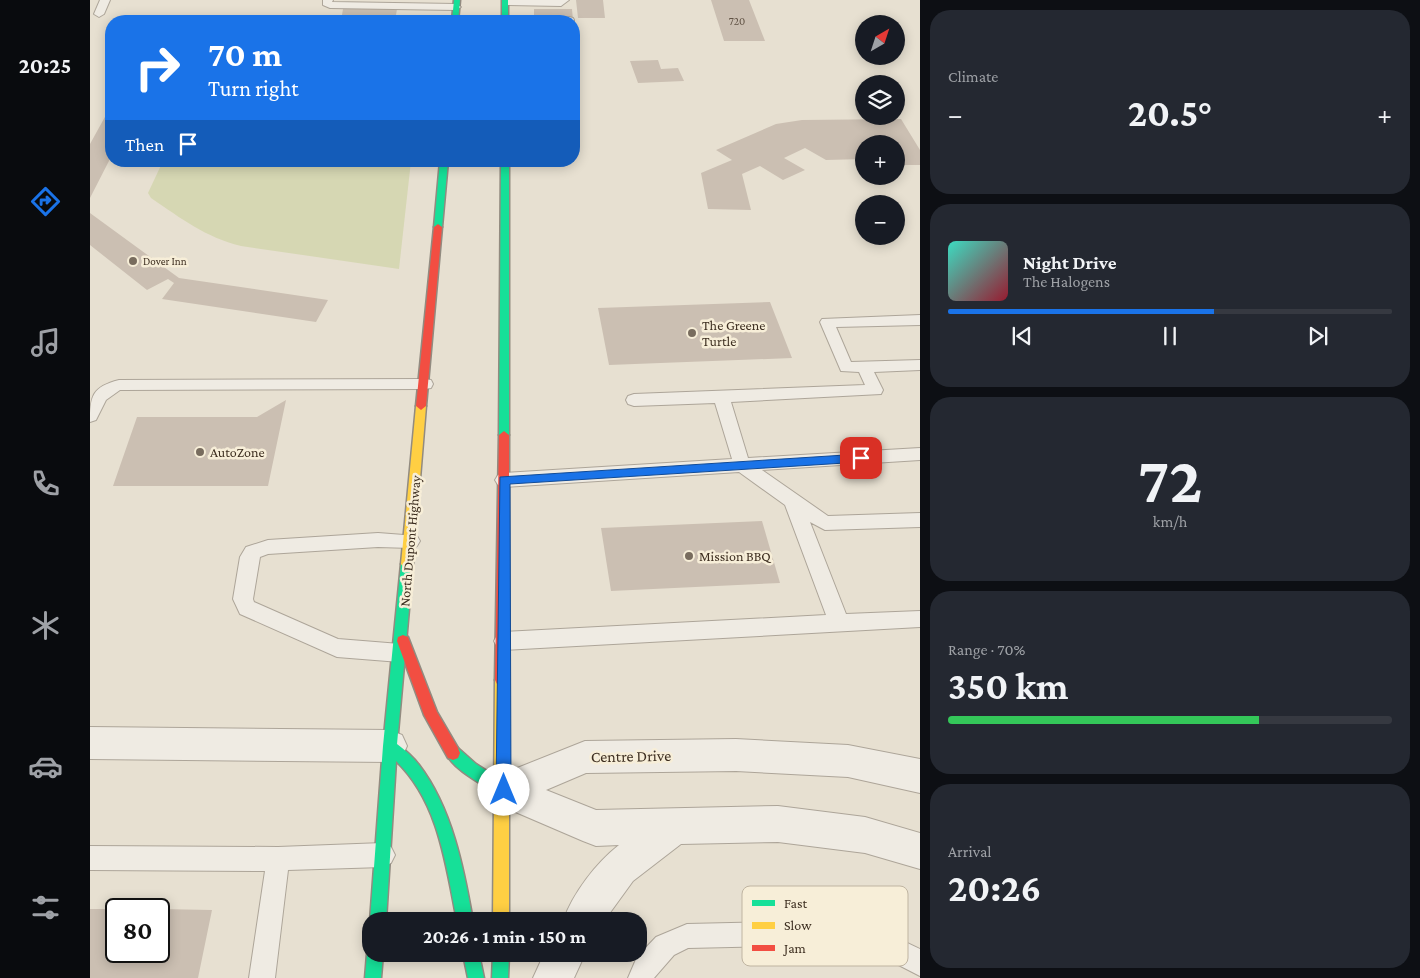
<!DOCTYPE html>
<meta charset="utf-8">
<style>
:root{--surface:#171b24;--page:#242831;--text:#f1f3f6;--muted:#9ea1a6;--line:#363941;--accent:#1a73e8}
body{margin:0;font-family:"Crimson Pro",serif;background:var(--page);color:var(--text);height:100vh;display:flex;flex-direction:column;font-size:19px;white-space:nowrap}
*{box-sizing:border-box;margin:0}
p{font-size:16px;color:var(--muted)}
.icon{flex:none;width:28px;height:28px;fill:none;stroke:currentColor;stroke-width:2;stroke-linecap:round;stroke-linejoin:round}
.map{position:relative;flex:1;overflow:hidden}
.side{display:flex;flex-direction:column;gap:10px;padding:10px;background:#0d0f14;width:500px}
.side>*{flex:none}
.hud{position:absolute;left:15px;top:15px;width:475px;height:152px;border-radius:20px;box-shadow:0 2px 12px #0003;background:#1a73e8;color:#fff;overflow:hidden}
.needle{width:32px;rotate:39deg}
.controls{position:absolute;left:765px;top:15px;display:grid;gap:10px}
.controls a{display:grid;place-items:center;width:50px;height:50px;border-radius:50%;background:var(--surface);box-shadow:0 2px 12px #0003;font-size:25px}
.speed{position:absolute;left:15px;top:898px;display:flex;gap:10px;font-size:25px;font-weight:700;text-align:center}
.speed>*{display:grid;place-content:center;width:65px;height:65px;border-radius:50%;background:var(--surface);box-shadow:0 2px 12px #0003;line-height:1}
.speed .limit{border:2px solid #111;border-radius:8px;background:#fff;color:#111}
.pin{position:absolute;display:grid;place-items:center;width:42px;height:42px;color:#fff;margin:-21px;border-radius:10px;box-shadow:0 2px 8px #0006}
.me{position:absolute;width:55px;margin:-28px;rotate:0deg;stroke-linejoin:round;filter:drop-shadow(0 0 4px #0008)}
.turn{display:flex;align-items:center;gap:18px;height:105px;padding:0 20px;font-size:22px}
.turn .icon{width:65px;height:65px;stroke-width:2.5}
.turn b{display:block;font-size:35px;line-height:42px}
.then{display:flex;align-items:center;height:48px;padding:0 20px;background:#0003;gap:10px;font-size:19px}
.big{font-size:38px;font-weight:700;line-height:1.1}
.side .tile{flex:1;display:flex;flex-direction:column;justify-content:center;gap:8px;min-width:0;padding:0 18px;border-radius:20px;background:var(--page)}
.side .dial{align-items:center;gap:0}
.dial b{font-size:65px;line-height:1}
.song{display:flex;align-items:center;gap:15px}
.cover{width:60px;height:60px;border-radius:8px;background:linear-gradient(135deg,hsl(170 70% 55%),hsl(350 70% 35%))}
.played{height:5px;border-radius:2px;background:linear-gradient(90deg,var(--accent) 60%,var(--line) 60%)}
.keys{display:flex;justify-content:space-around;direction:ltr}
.heat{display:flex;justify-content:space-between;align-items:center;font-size:28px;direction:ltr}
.charge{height:8px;border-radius:4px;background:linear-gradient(90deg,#34c759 70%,var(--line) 0)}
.trip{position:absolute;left:272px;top:912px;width:285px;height:50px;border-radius:20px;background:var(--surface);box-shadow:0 2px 12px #0003;font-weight:700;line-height:50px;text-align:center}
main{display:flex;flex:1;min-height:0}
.menu{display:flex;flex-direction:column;width:90px;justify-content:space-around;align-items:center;background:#090b0e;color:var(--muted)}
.menu .icon{width:35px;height:35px}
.menu .current{color:var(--accent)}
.menu b{font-size:22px;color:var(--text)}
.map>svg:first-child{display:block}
.green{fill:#d6d7b3}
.building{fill:#cbbfb2}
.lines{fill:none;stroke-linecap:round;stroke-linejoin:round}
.lane-casing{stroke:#ada599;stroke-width:2}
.street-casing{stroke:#ada599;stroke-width:2}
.fast-casing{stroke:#928b80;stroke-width:3}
.slow-casing{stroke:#928b80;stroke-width:3}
.jam-casing{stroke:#928b80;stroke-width:3}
.lane{fill:#efebe3;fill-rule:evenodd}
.street{fill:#efebe3;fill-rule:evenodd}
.fast{fill:#16e098;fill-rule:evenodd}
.slow{fill:#ffcf43;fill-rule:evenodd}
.jam{fill:#f24e42;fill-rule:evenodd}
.route{fill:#1a73e8;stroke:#114b97}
.poi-dot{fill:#786c5e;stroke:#f7eed8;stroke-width:2}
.labels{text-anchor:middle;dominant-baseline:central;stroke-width:5;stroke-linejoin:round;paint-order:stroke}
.number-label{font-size:11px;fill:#605244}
.far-poi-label{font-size:11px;fill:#3d2e20;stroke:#f7eed8;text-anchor:start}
.poi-label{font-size:14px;fill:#3d2e20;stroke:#f7eed8;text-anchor:start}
.street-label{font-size:14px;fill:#3d2e20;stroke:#f7eed8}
.near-street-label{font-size:16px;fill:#3d2e20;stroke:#f7eed8}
.key{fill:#f7eed8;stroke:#bfb4a1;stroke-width:1}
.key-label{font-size:14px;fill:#3d2e20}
</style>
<main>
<nav class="menu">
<b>20:25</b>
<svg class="icon current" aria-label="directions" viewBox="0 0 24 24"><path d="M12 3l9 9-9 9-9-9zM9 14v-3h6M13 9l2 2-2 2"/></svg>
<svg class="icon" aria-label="music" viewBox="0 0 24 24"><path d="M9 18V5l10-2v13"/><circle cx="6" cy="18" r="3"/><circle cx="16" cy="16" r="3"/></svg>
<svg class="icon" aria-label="phone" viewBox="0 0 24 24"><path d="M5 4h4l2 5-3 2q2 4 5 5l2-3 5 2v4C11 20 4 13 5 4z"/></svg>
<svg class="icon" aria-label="climate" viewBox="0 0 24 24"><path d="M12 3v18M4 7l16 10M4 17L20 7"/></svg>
<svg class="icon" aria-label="car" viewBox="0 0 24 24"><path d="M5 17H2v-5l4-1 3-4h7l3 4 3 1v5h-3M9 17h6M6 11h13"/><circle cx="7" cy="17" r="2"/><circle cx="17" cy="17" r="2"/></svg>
<svg class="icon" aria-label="filters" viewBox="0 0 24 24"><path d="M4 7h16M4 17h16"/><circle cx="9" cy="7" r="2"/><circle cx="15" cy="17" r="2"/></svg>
</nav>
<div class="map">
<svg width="830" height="978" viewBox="0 0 830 978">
<rect width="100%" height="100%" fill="#e7e0d1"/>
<path class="green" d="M73,161h248l-12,108 -158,-23c-36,-9 -59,-27 -90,-48l-3,-5z"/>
<path class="building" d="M486,0h27l2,18h-27z
M621,0h38l16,41h-41z
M253,9h54l-2,12h-54z
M444,9h38l1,11h-39z
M568,60l3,9 17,-1 6,13 -46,2 -8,-22z
M21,113v44l-21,41v-54l16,-29z
M811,119l19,31v15h-24v-21h-32v15l-38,1 -21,-12 -21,10 21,12 -22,10 -23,-14 -18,8 9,36 -43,-1 -7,-36 31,-13 -16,-10 60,-26 26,-4z
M0,213l89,65 149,22 -12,22 -154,-23 12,-16 -6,-4 -21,11 -57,-45z
M680,302l22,56 -183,7 -11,-57z
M196,400l-18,86h-155l24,-69h120z
M672,521l18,62 -169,8 -10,-63z
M0,909h26v42h43v-42l53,1 -14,68h-108z"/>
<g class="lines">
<defs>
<path id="lane" d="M10,0h10l-6,14 -5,3 -5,-3z
M233,0h10l-1,2 124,2 5,3 -5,3 -126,-2 -7,-3z
M412,0h67l-8,6 -56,-1 -3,-1z
M448,17l4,1 2,3h-10v-3z
M465,17l4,1 1,3h-10z
M479,17l4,1 1,2v1h-10z
M830,315v10l-84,2 15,35 69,-2v10l-46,2 9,18 -2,4 -150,8 17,56 172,-10v12l-158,10 66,46 92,-3v14l-95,3 -15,-8 36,92 74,-3v16l-416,23 -7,-3 -3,-6 3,-6 7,-3 322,-17 -41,-110 -46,-33 -235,15 -6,-2 -3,-5 3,-5 6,-2 228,-14 -17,-56 -81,3 -6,-2 -2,-4 2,-4 6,-2 231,-9 -6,-13 -18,-1 -21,-49 2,-3z
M335,379l6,1 2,4 -2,4 -6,1 -305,1 -14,10 -10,20 -6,2c0,-26 2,-35 29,-42z
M288,533l39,3 3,5 -3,5 -6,2 -33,-1 -110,7 -8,3 -7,42 1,3 84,37 62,5 7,3 3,6 -3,6 -7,3 -63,-5 -97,-43 -7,-15 7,-42 6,-10 22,-7z
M293,843l8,4 4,8 -4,8 -8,4 -95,3 -13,108h-26l16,-107 -175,-1v-24l188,1z
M730,921c38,2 66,11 100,28v27l-35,-18 -34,-11 -31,-2 -132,3 -14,7 -20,23h-26l9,-21 19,-20 31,-13z"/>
<path id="street" d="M0,727l300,3 12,5 5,11 -5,11 -12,5 -300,-3z
M646,739l112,6 72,14v34l-72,-16 -112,-6 -150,2 -40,17 50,20 182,-4 87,11 55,16v36l-55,-16 -87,-11 -97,2 -48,37 -29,40h-41c10,-28 33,-58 56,-76l-23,1 -13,-5 -91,-39 -6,-12 6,-12 93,-37z
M454,954h41l-11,24h-41z"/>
<path id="fast" d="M364,0h6l-2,21h-6z
M412,0h6v21h-6z
M350,161h8l-6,66 -4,3 -4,-3z
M411,161h8v274l-5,4 -5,-4z
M317,559l4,2 2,3 -16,180c8,6 16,13 22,21 33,43 45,104 54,156h-16c-11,-55 -18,-119 -61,-160l-10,160h-15v3l-1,-3 13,-175 18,-182 2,-3z
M363,746l5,2 18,16 33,21 2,5 -2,5 -5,2 -5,-2c-15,-10 -46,-25 -53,-42l2,-5z
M279,948h2v6h12l-2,24h-16l2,-24z
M373,954h16l5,24h-16z
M403,954h16l-1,24h-16z"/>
<path id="slow" d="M331,402l5,4 -13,158 -2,3 -4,2 -4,-2 -2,-3 15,-158z
M412,674l5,2 2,4v241h-16l2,-241 2,-4z"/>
<path id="jam" d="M348,224l4,3 -16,179 -5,4 -5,-4 18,-179z
M414,431l5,4v245l-2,4 -5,2 -5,-2 -2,-4 4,-245z
M313,635l5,2 29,75 21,36 2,5 -2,5 -5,2 -5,-2 -24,-43 -27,-74 1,-4z"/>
</defs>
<use href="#lane" class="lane-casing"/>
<use href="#street" class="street-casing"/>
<use href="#fast" class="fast-casing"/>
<use href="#slow" class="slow-casing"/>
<use href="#jam" class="jam-casing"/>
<use href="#lane" class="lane"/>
<use href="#street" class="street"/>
<use href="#fast" class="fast"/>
<use href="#slow" class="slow"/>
<use href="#jam" class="jam"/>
</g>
<path class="route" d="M771,454l5,4 -5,4 -351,22 1,306 -2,5 -5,2 -6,-2 -2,-5 4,-313z"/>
<g class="poi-dot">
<circle cx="43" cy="261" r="5"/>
<circle cx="602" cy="333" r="5"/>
<circle cx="110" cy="452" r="5"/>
<circle cx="599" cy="556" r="5"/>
</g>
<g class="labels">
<g class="number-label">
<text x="647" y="21">720</text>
</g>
<g class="far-poi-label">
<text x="53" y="261">Dover Inn</text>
</g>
<g class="poi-label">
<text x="612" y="325">The Greene<tspan x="612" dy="16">Turtle</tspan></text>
<text x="120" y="452">AutoZone</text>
<text x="609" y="556">Mission BBQ</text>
</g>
<g class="street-label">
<text transform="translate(320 541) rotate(-85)">North Dupont Highway</text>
</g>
<g class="near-street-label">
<text transform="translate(541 756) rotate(-1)">Centre Drive</text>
</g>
</g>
<rect x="652" y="886" width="166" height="80" rx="8" class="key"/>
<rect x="662" y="900" width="23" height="6" fill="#16e098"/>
<rect x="662" y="922" width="23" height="7" fill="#ffcf43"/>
<rect x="662" y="945" width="23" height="6" fill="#f24e42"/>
<g class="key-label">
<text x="694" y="908">Fast</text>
<text x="694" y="930">Slow</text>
<text x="694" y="953">Jam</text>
</g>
</svg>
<div class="controls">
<a><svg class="needle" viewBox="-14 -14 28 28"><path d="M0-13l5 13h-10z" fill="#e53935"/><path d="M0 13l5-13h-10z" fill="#9ea1a6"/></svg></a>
<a><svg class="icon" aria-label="layers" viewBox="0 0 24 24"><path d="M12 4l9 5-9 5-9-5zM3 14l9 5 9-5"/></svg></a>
<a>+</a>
<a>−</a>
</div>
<div class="speed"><div class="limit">80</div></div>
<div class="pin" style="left:771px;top:458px;background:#d93025"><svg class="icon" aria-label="arrive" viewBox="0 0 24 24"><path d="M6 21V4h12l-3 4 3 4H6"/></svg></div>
<svg class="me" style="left:414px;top:790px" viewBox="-20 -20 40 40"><circle r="19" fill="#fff"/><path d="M0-13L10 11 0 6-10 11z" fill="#1a73e8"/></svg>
<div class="trip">20:26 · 1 min · 150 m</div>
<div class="hud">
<div class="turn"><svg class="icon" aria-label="right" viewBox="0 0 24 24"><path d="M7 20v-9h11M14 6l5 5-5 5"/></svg><div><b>70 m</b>Turn right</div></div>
<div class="then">Then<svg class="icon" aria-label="arrive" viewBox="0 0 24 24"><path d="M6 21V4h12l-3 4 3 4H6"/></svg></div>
</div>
</div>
<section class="side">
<div class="tile"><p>Climate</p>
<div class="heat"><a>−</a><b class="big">20.5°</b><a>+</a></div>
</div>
<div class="tile">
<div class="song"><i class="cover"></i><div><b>Night Drive</b><p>The Halogens</p></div></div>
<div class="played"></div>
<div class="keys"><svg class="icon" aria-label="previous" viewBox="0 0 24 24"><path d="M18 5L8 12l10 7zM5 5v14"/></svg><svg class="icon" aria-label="pause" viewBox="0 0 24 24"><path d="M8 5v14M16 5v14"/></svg><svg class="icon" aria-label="next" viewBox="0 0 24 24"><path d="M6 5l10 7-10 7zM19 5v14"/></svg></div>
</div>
<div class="tile dial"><b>72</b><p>km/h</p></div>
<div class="tile"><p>Range · 70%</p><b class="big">350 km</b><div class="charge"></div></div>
<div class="tile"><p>Arrival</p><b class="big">20:26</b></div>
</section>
</main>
